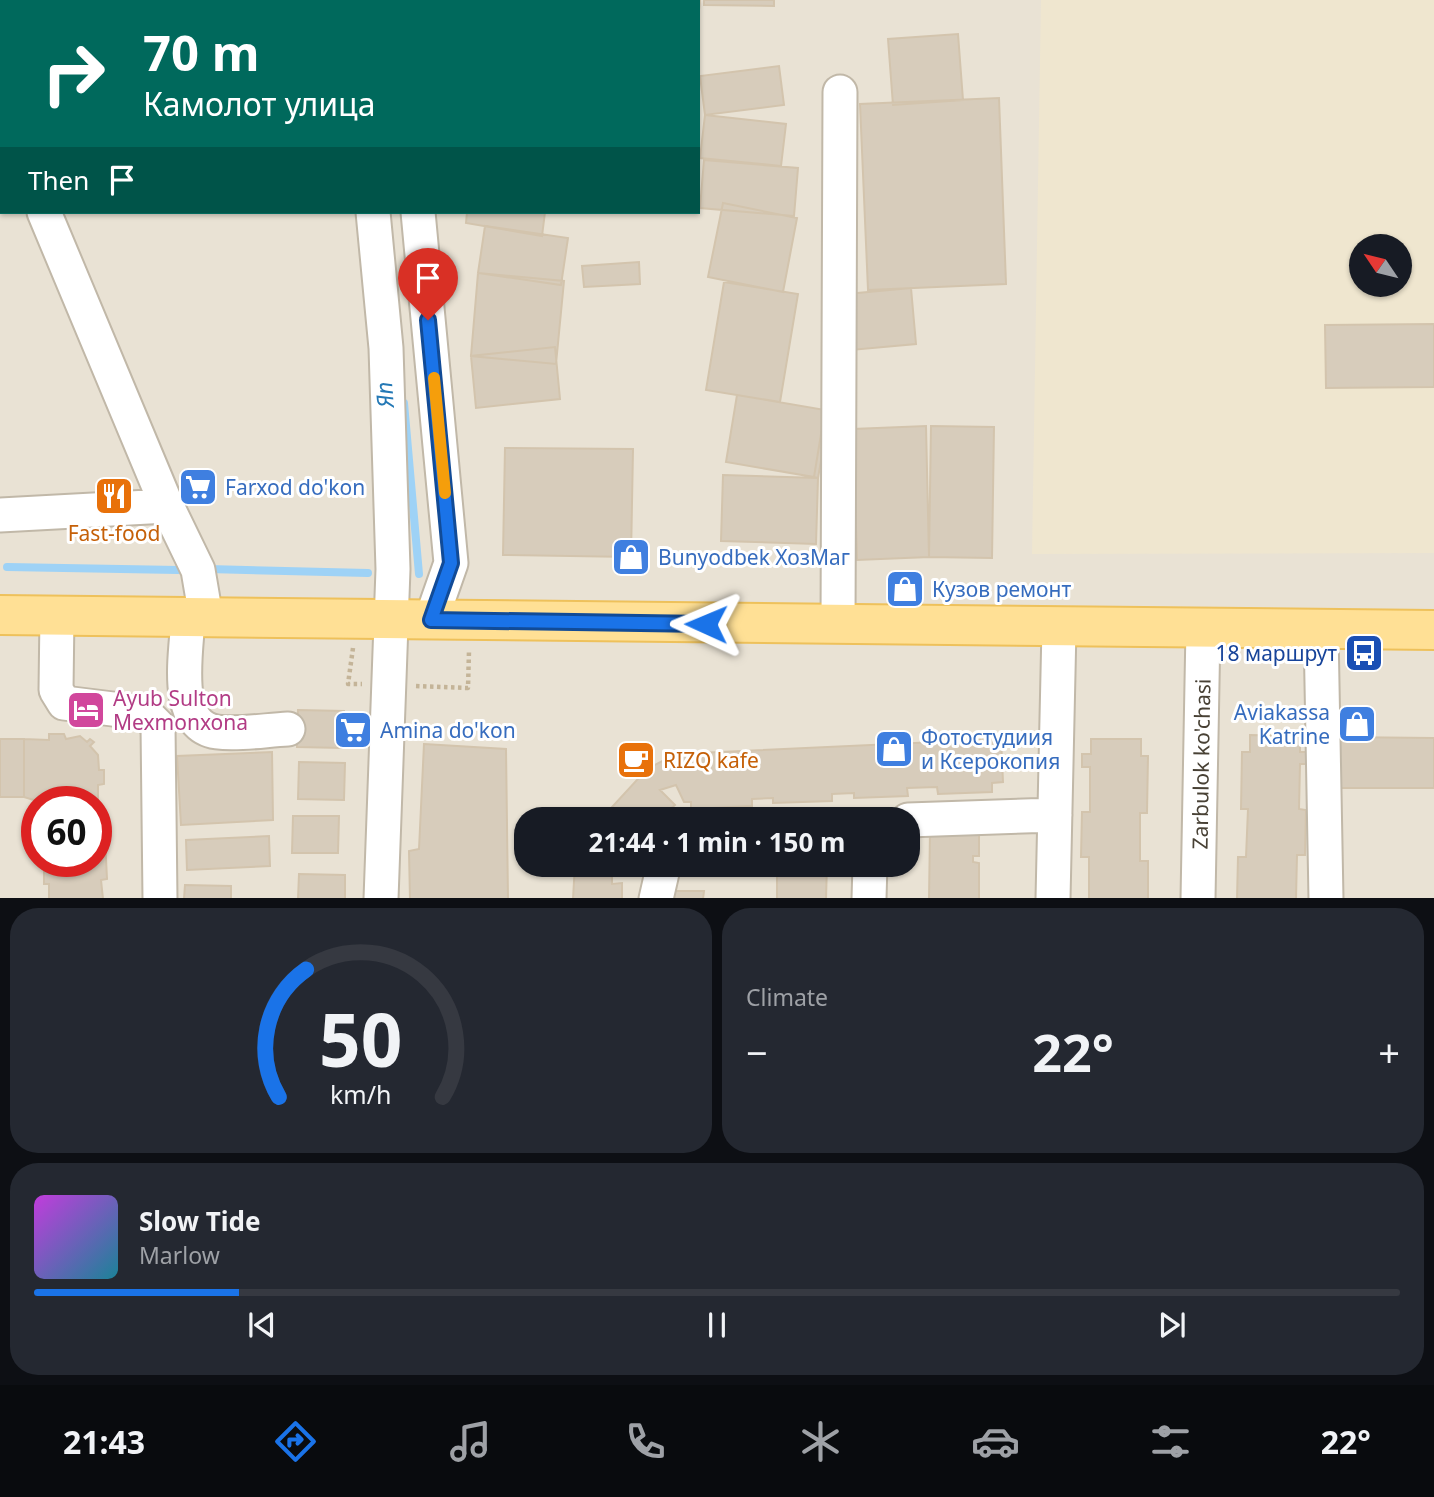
<!DOCTYPE html>
<meta charset="utf-8">
<style>
:root{--surface:#171b24;--page:#242831;--text:#f1f3f6;--muted:#9ea1a6;--line:#363941;--accent:#1a73e8}
body{margin:0;font-family:"Noto Sans",sans-serif;background:var(--page);color:var(--text);height:100vh;display:flex;flex-direction:column;font-size:26px;white-space:nowrap}
*{box-sizing:border-box;margin:0}
p{font-size:23px;color:var(--muted)}
.icon{flex:none;width:38px;height:38px;fill:none;stroke:currentColor;stroke-width:2;stroke-linecap:round;stroke-linejoin:round}
.map{position:relative;height:898px;overflow:hidden}
.panel{display:flex;flex-direction:column;gap:10px;padding:10px;background:#0d0f14;flex:1}
.panel>*{flex:none}
.hud{position:absolute;left:0px;top:0px;width:700px;height:214px;box-shadow:0 2px 5px #0004;background:#00695c;color:#fff;overflow:hidden}
.needle{width:46px;rotate:305deg}
.buttons{position:absolute;left:1349px;top:234px;display:grid;gap:14px}
.buttons a{display:grid;place-items:center;width:63px;height:63px;border-radius:50%;background:var(--surface);box-shadow:0 2px 5px #0004;font-size:35px}
.speed{position:absolute;left:21px;top:786px;display:flex;gap:14px;font-size:35px;font-weight:700;text-align:center}
.speed>*{display:grid;place-content:center;width:91px;height:91px;border-radius:50%;background:var(--surface);box-shadow:0 2px 5px #0004;line-height:1}
.speed .limit{border:10px solid #d22;background:#fff;color:#111}
.pin{position:absolute;display:grid;place-items:center;width:60px;height:60px;color:#fff;margin:-72px -30px;border-radius:50% 50% 50% 0;rotate:-45deg;box-shadow:0 0 7px #0007}
.pin .icon{rotate:45deg}
.me{position:absolute;width:77px;margin:-38px;rotate:271deg;stroke-linejoin:round;filter:drop-shadow(0 0 5px #0008)}
.turn{display:flex;align-items:center;gap:24px;height:147px;padding:0 28px;font-size:32px}
.turn .icon{width:91px;height:91px;stroke-width:2.5}
.turn b{display:block;font-size:49px;line-height:60px}
.then{display:flex;align-items:center;height:66px;padding:0 28px;background:#0003;gap:14px;font-size:26px}
.big{font-size:52px;font-weight:700;line-height:1.1}
.panel .widget{flex:1;display:flex;flex-direction:column;justify-content:center;gap:10px;min-width:0;padding:0 24px;border-radius:28px;background:var(--page)}
.panel .dial{align-items:center;gap:0}
.dial svg{height:182px;overflow:visible;fill:none;stroke:var(--line);stroke-width:7;stroke-linecap:round;text-anchor:middle}
.dial text{fill:var(--text);stroke:none}
.song{display:flex;align-items:center;gap:21px}
.cover{width:84px;height:84px;border-radius:10px;background:linear-gradient(135deg,hsl(290 70% 55%),hsl(190 70% 35%))}
.played{height:7px;border-radius:4px;background:linear-gradient(90deg,var(--accent) 15%,var(--line) 15%)}
.keys{display:flex;justify-content:space-around;direction:ltr}
.heat{display:flex;justify-content:space-between;align-items:center;font-size:38px;direction:ltr}
.panel .tiles{flex:1;display:grid;gap:10px;grid-template-columns:1fr 1fr}
.widget:last-child{grid-column:span 2}
.trip{position:absolute;left:514px;top:807px;width:406px;height:70px;border-radius:28px;background:var(--surface);box-shadow:0 2px 5px #0004;font-weight:700;line-height:70px;text-align:center}
.menu{display:flex;height:112px;justify-content:space-around;align-items:center;background:#090b0e;color:var(--muted)}
.menu .icon{width:49px;height:49px}
.menu .active{color:var(--accent)}
.menu b{font-size:32px;color:var(--text)}
.map>svg:first-child{display:block}
.residential{fill:#e9e2d4;fill-rule:evenodd}
.education{fill:#efe6cf;fill-rule:evenodd}
.lines{fill:none;stroke-linecap:round;stroke-linejoin:round}
.stream{stroke:#9ed2f6;stroke-width:8}
.building{fill:#d7ccbb;stroke:#d3c4ad;stroke-width:2}
.minor-casing{stroke:#c1b8a8;stroke-width:37}
.major-casing{stroke:#eec15b;stroke-width:42}
.path{stroke:#c4b498;stroke-width:4.5;stroke-dasharray:3.5 3.5;stroke-linecap:butt}
.minor{stroke:#fff;stroke-width:33}
.major{stroke:#ffe095;stroke-width:38}
.route-casing{stroke:#114b97;stroke-width:18}
.route{stroke:#1a73e8;stroke-width:12}
.slow{stroke:#f59e0b;stroke-width:12}
.labels{text-anchor:middle;dominant-baseline:central;stroke-width:6;stroke-linejoin:round;paint-order:stroke}
.shop-label{font-size:21px;fill:#366cbe;stroke:#fff;text-anchor:start}
.food-label{font-size:21px;fill:#c56008;stroke:#fff}
.transit-label{font-size:21px;fill:#164399;stroke:#fff;text-anchor:end}
.hotel-label{font-size:21px;fill:#b23c85;stroke:#fff;text-anchor:start}
.street-label{font-size:21px;fill:#484135;stroke:#fff}
.water-label{font-size:23px;font-style:italic;fill:#2378b5;stroke:#fff}
</style>
<div class="map">
<svg width="1434" height="899" viewBox="0 0 1434 899">
<rect width="100%" height="100%" fill="#f5f0e6"/>
<path class="residential" d="M0,0h1434v898l-1434,1zM2,2h696v210h-696zM1362,247h38v38h-38zM37,802h59v59h-59zM527,819h381v45h-381z"/>
<path class="education" d="M1041,0h393v553l-402,1zM1362,247h38v38h-38z"/>
<g class="lines">
<path class="stream" d="M404,403l15,171
M7,567l171,3
M208,569l160,4"/>
</g>
<path class="building" d="M449,0h64l-64,2z
M612,0h88l-2,20v-18z
M704,0h70v6l-70,-1z
M958,34l5,66 -70,5 -5,-66z
M779,66l5,39 -79,10 -5,-39z
M999,98l7,186 -138,6 -8,-186z
M705,115l81,9 -5,42 -81,-8z
M704,160l94,8 -4,48 -94,-8z
M723,203l74,15 -14,74 -75,-15z
M467,212h78l-3,24 -76,-13z
M485,226l83,12 -7,47 -83,-12z
M639,262l1,22 -56,3 -2,-21z
M478,273l86,8 -8,83 -85,-8z
M724,282l74,12 -18,108 -74,-12z
M911,288l5,56 -65,6 -4,-56z
M1434,324v63l-108,1 -1,-63z
M555,347l5,52 -84,9 -5,-52z
M737,395l88,15 -11,67 -88,-15z
M825,410h5l-12,68 -4,-1z
M926,426l3,131 -72,3 -4,-131z
M931,426l63,1 -2,131 -63,-1z
M505,448l128,1 -2,108 -128,-2z
M723,475l95,3 -2,66 -95,-3z
M298,710l46,1 -1,37 -46,-1z
M49,734h15l2,5 14,-3 7,6 3,-3 4,3 -4,4 8,9 1,15h5v14l-6,1v25l-2,-8h-56l-16,-5v-58l25,1z
M1250,735l50,1v16h9l-1,12h-8l-1,45 7,1 -1,45h-8l-1,44h-59l1,-42h8l2,-48h-7l1,-57h8z
M1336,737l98,1v50h-98z
M0,739h24v58h-24z
M1001,739l2,43 -11,1v9l-54,2 -1,-7 -30,1 1,8 -54,2v-5l-22,1v7l-59,2v-5l-21,1v7l-61,3v-7h-7l-8,-17 -16,5 15,15 -8,7 5,5 -2,2h-69l46,-50 29,-15z
M1091,739h50v17h7l-1,57h-7v48h8v38h-59v-42h-8l1,-45h8v-45h-8v-13h9z
M424,744l82,5 2,150h-98l-1,-48 10,-2z
M272,752l1,68 -92,5 -4,-69z
M299,762l46,1 -1,37 -46,-1z
M96,814h5l-2,25h6l2,40 -6,1 2,19h-54v-15h-5v-23h52z
M293,816h46l-1,37h-46z
M930,832l49,1v23h-6v6l6,1v36h-50z
M269,836l1,30 -83,4 -1,-30z
M575,864h30l-4,10 11,-1v11l10,-1v16h-49z
M777,864h50l-1,35h-49z
M299,874l46,1v24h-47z
M185,885l46,1v13h-47z
M665,891h39l-1,8h-39z"/>
<g class="lines">
<defs>
<path id="minor" d="M354,0v2
M397,0v2
M0,106l2,4
M44,212l123,294 31,64 8,47
M373,212l13,136 7,221 -12,330
M418,212l33,351 -20,57
M0,515l167,-9
M57,615l-1,75 8,13 81,10 13,13 2,173
M188,617c-1,33 -17,109 29,115 23,3 49,-2 71,-3
M838,625l2,-533
M1321,630l5,269
M908,820l147,-5
M656,899l8,-35
M869,899l1,-35
M1053,899l6,-271
M1198,899l5,-270"/>
<path id="major" d="M0,615l1434,15"/>
</defs>
<use href="#minor" class="minor-casing"/>
<use href="#major" class="major-casing"/>
<path class="path" d="M353,648l-5,36h14
M416,686l52,2 1,-37"/>
<use href="#minor" class="minor"/>
<use href="#major" class="major"/>
</g>
<g class="lines">
<defs>
<path id="route" d="M428,320l23,243 -20,57 275,4"/>
</defs>
<use href="#route" class="route-casing"/>
<use href="#route" class="route"/>
<path class="slow" d="M434,378l11,115"/>
</g>
<defs>
<symbol id="supermarket-square" viewBox="-11 -11 22 22"><rect x="-9" y="-9" width="18" height="18" rx="4" fill="#3f7fe0" stroke="#fff"/><path d="M-6-5.5h2.5l.6 2H6L4.5 2H-2.5L-4.4-4H-6ZM-1.5 3.2a1.3 1.3 0 1 0 .1 0ZM3 3.2a1.3 1.3 0 1 0 .1 0Z" fill="#fff"/></symbol>
<symbol id="restaurant-square" viewBox="-11 -11 22 22"><rect x="-9" y="-9" width="18" height="18" rx="4" fill="#e8710a" stroke="#fff"/><path d="M-5-6h1v4h1v-4h1v4h1v-4h1v5L-1.5 .5V6h-2V.5L-5-1ZM5-6V6H3V1.5H1.5Q1.5-4 5-6Z" fill="#fff"/></symbol>
<symbol id="shop-square" viewBox="-11 -11 22 22"><rect x="-9" y="-9" width="18" height="18" rx="4" fill="#3f7fe0" stroke="#fff"/><path d="M-5-2.5h2.3a2.7 3.5 0 0 1 5.4 0H5L5.5 6h-11ZM-1.5-2.5h3a1.5 2.3 0 0 0-3 0Z" fill="#fff"/></symbol>
<symbol id="bus-square" viewBox="-11 -11 22 22"><rect x="-9" y="-9" width="18" height="18" rx="4" fill="#1a4fb4" stroke="#fff"/><path d="M-5-6H5V4H4V6H2V4H-2V6H-4V4H-5ZM-3.5-4V0h7V-4ZM-3.5 1.2v1.5H-2V1.2ZM2 1.2v1.5H3.5V1.2Z" fill="#fff"/></symbol>
<symbol id="hotel-square" viewBox="-11 -11 22 22"><rect x="-9" y="-9" width="18" height="18" rx="4" fill="#d1479c" stroke="#fff"/><path d="M-6-4.5h1.5V1H6V5H4.5V3h-9V5H-6ZM-4 0a1.8 1.8 0 1 1 3.6 0ZM.5 0V-2.5h3Q6-2.5 6 0Z" fill="#fff"/></symbol>
<symbol id="cafe-square" viewBox="-11 -11 22 22"><rect x="-9" y="-9" width="18" height="18" rx="4" fill="#e8710a" stroke="#fff"/><path d="M-5.5-4.5H6V0H3Q3 3.5 0 3.5H-2.5Q-5.5 3.5-5.5 0ZM3-3.2v2h1.7v-2ZM-6 4.5H4V6H-6Z" fill="#fff"/></symbol>
</defs>
<g fill-rule="evenodd">
<use href="#supermarket-square" x="176" y="465" width="44" height="44"/>
<use href="#restaurant-square" x="92" y="474" width="44" height="44"/>
<use href="#shop-square" x="609" y="535" width="44" height="44"/>
<use href="#shop-square" x="883" y="567" width="44" height="44"/>
<use href="#bus-square" x="1342" y="631" width="44" height="44"/>
<use href="#hotel-square" x="64" y="688" width="44" height="44"/>
<use href="#shop-square" x="1335" y="702" width="44" height="44"/>
<use href="#supermarket-square" x="331" y="708" width="44" height="44"/>
<use href="#shop-square" x="872" y="727" width="44" height="44"/>
<use href="#cafe-square" x="614" y="738" width="44" height="44"/>
</g>
<g class="labels">
<g class="shop-label">
<text x="225" y="487">Farxod do'kon</text>
<text x="658" y="557">Bunyodbek ХозМаг</text>
<text x="932" y="589">Кузов ремонт</text>
<text x="1330" y="712" text-anchor="end">Aviakassa<tspan x="1330" dy="24">Katrine</tspan></text>
<text x="380" y="730">Amina do'kon</text>
<text x="921" y="737">Фотостудиия<tspan x="921" dy="24">и Ксерокопия</tspan></text>
</g>
<g class="food-label">
<text x="114" y="533">Fast-food</text>
<text x="663" y="760" text-anchor="start">RIZQ kafe</text>
</g>
<g class="transit-label">
<text x="1337" y="653">18 маршрут</text>
</g>
<g class="hotel-label">
<text x="113" y="698">Ayub Sulton<tspan x="113" dy="24">Mexmonxona</tspan></text>
</g>
<g class="street-label">
<text transform="translate(1201 764) rotate(-89)">Zarbulok ko'chasi</text>
</g>
<g class="water-label">
<text transform="translate(384 395) rotate(-95)">Яп</text>
</g>
</g>
</svg>
<div class="buttons">
<a><svg class="needle" viewBox="-14 -14 28 28"><path d="M0-13l5 13h-10z" fill="#e53935"/><path d="M0 13l5-13h-10z" fill="#9ea1a6"/></svg></a>
</div>
<div class="speed"><div class="limit">60</div></div>
<div class="pin" style="left:428px;top:320px;background:#d93025"><svg class="icon" aria-label="arrive" viewBox="0 0 24 24"><path d="M6 21V4h12l-3 4 3 4H6"/></svg></div>
<svg class="me" style="left:706px;top:624px" viewBox="-20 -20 40 40"><path d="M0-17L14 15 0 8-14 15z" fill="#1a73e8" stroke="#fff" stroke-width="4"/></svg>
<div class="trip">21:44 · 1 min · 150 m</div>
<div class="hud">
<div class="turn"><svg class="icon" aria-label="right" viewBox="0 0 24 24"><path d="M7 20v-9h11M14 6l5 5-5 5"/></svg><div><b>70 m</b>Камолот улица</div></div>
<div class="then">Then<svg class="icon" aria-label="arrive" viewBox="0 0 24 24"><path d="M6 21V4h12l-3 4 3 4H6"/></svg></div>
</div>
</div>
<section class="panel">
<div class="tiles">
<div class="widget dial"><svg viewBox="0 0 100 80">
<path d="M14 69A42 42 0 1 1 86 69"/>
<path d="M14 69A42 42 0 0 1 26 13" stroke="#1a73e8"/>
<text x="50" y="56" font-size="32" font-weight="700">50</text>
<text x="50" y="72" font-size="11">km/h</text>
</svg></div>
<div class="widget"><p>Climate</p>
<div class="heat"><a>−</a><b class="big">22°</b><a>+</a></div>
</div>
<div class="widget">
<div class="song"><i class="cover"></i><div><b>Slow Tide</b><p>Marlow</p></div></div>
<div class="played"></div>
<div class="keys"><svg class="icon" aria-label="previous" viewBox="0 0 24 24"><path d="M18 5L8 12l10 7zM5 5v14"/></svg><svg class="icon" aria-label="pause" viewBox="0 0 24 24"><path d="M8 5v14M16 5v14"/></svg><svg class="icon" aria-label="next" viewBox="0 0 24 24"><path d="M6 5l10 7-10 7zM19 5v14"/></svg></div>
</div>
</div>
</section>
<nav class="menu">
<b>21:43</b>
<svg class="icon active" aria-label="directions" viewBox="0 0 24 24"><path d="M12 3l9 9-9 9-9-9zM9 14v-3h6M13 9l2 2-2 2"/></svg>
<svg class="icon" aria-label="music" viewBox="0 0 24 24"><path d="M9 18V5l10-2v13"/><circle cx="6" cy="18" r="3"/><circle cx="16" cy="16" r="3"/></svg>
<svg class="icon" aria-label="phone" viewBox="0 0 24 24"><path d="M5 4h4l2 5-3 2q2 4 5 5l2-3 5 2v4C11 20 4 13 5 4z"/></svg>
<svg class="icon" aria-label="climate" viewBox="0 0 24 24"><path d="M12 3v18M4 7l16 10M4 17L20 7"/></svg>
<svg class="icon" aria-label="car" viewBox="0 0 24 24"><path d="M5 17H2v-5l4-1 3-4h7l3 4 3 1v5h-3M9 17h6M6 11h13"/><circle cx="7" cy="17" r="2"/><circle cx="17" cy="17" r="2"/></svg>
<svg class="icon" aria-label="filters" viewBox="0 0 24 24"><path d="M4 7h16M4 17h16"/><circle cx="9" cy="7" r="2"/><circle cx="15" cy="17" r="2"/></svg>
<b>22°</b>
</nav>
